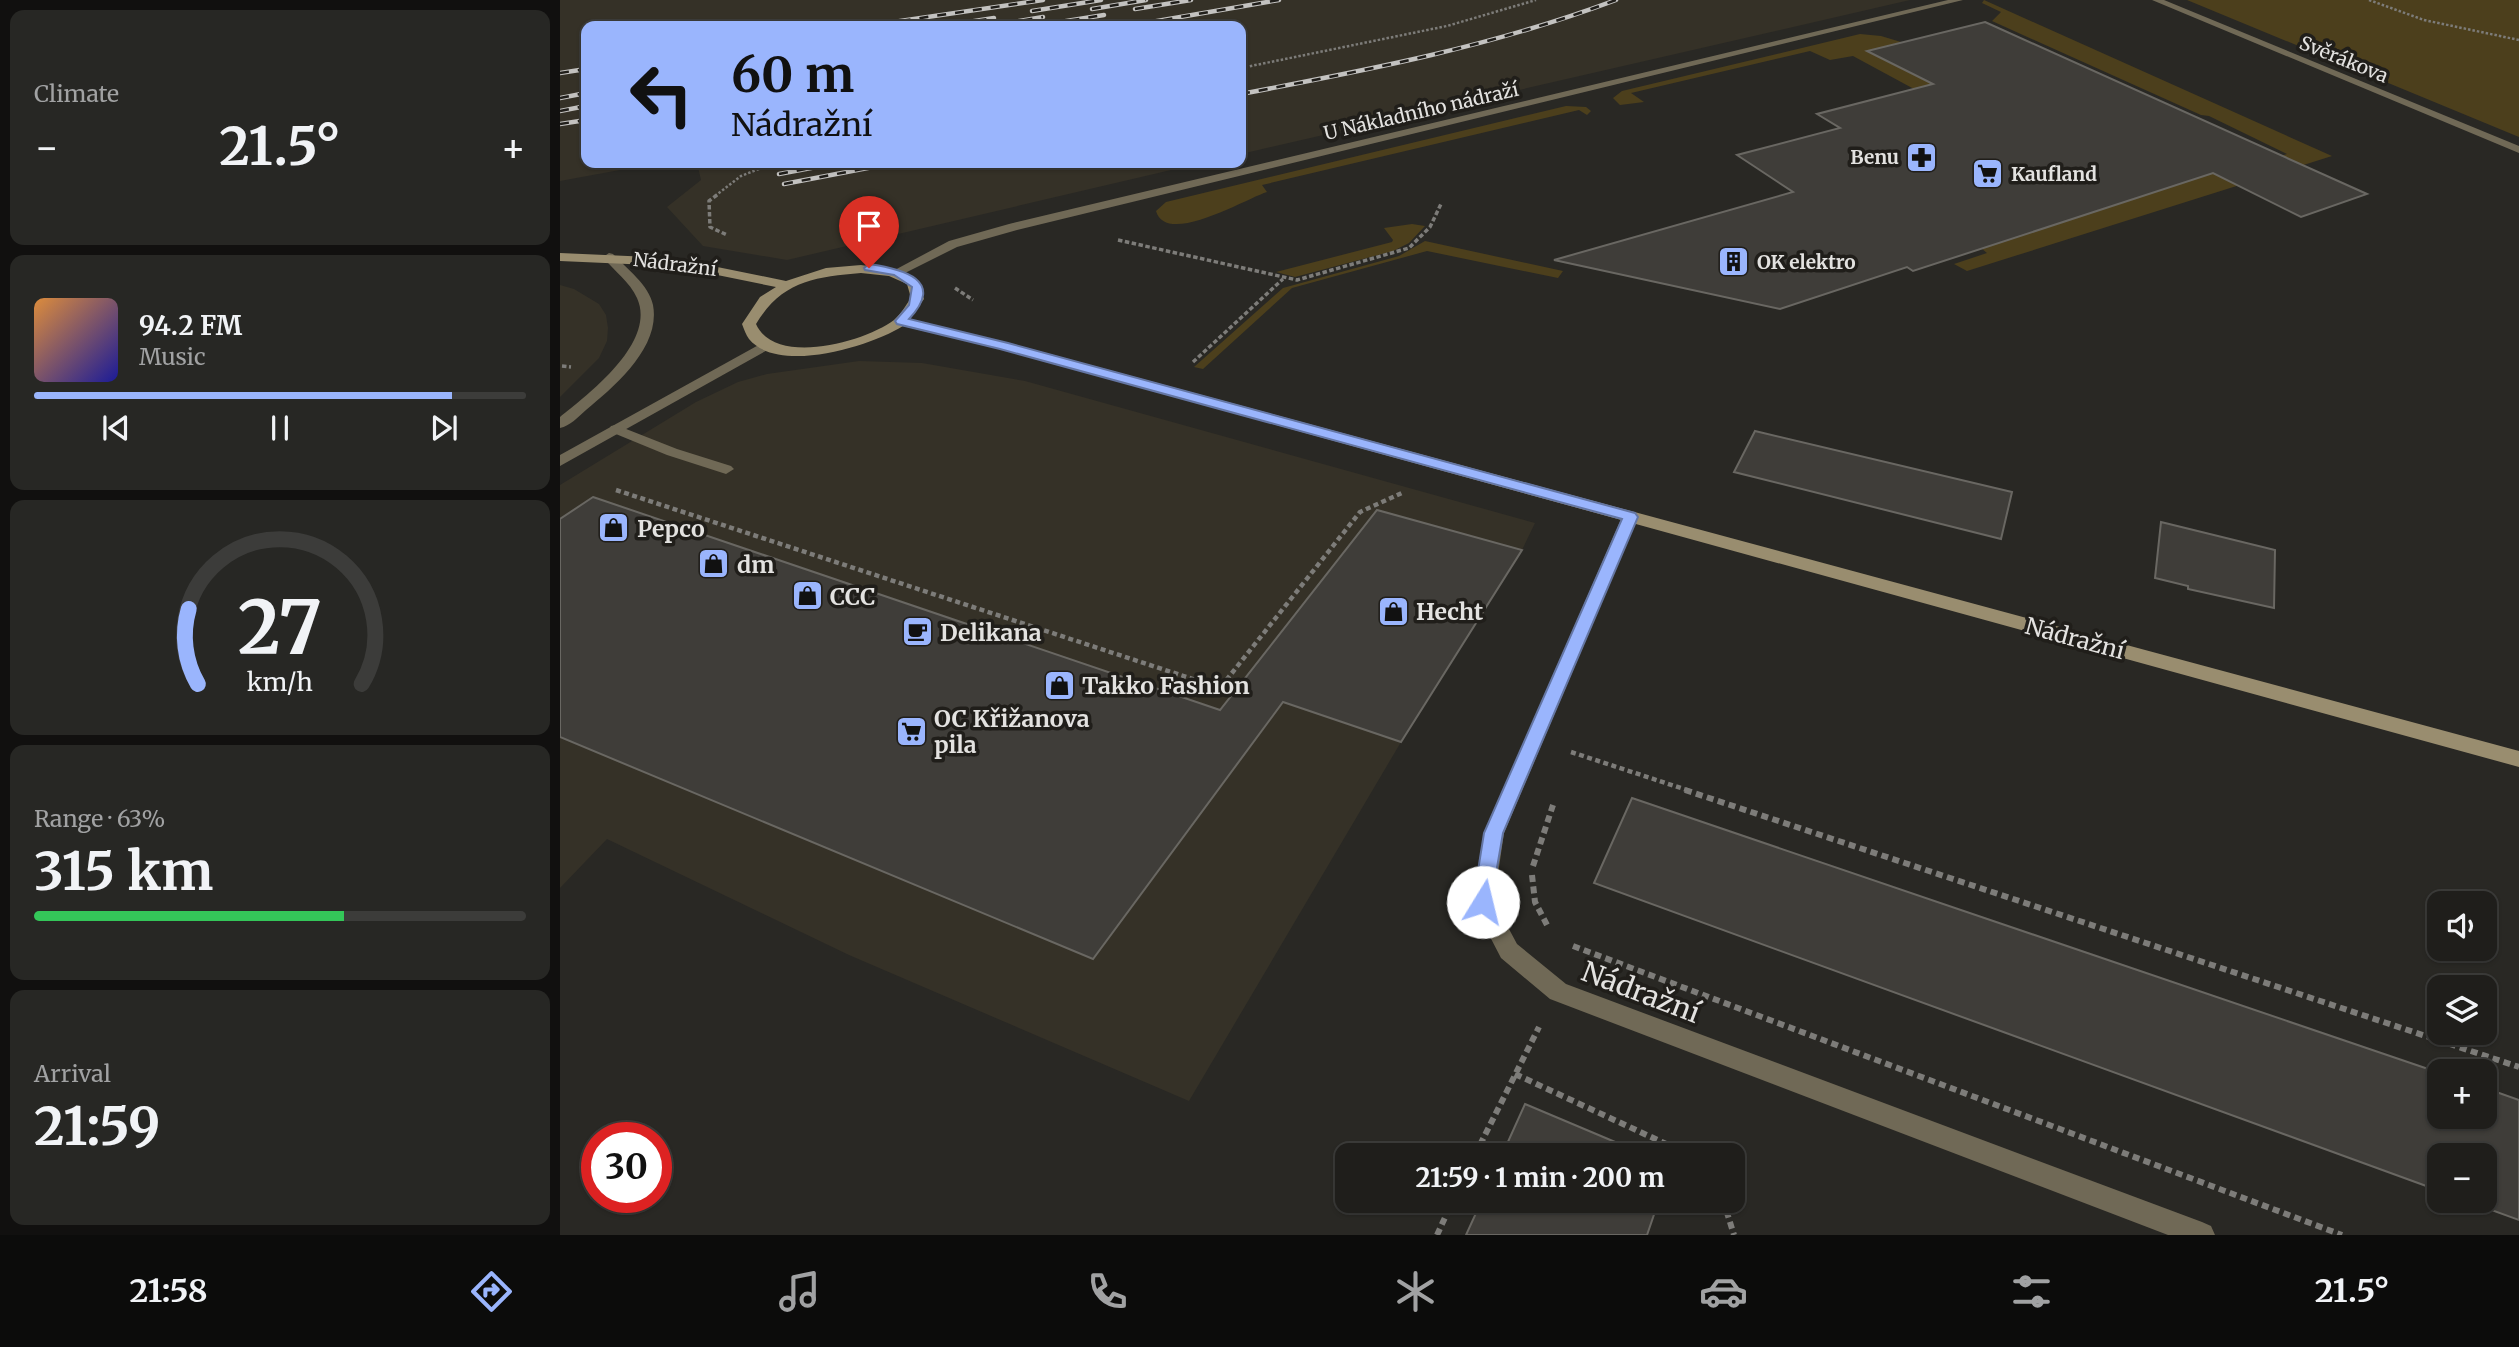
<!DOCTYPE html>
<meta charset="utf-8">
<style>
:root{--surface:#1f1e1b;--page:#272724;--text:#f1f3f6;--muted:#a1a2a3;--line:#3c3c3a;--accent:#9ab5fd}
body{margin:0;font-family:Merriweather,serif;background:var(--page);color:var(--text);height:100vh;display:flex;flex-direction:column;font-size:26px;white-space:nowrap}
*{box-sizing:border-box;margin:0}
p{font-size:23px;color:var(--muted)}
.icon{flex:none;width:38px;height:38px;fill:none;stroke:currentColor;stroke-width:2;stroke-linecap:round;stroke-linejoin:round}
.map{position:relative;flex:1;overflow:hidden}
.details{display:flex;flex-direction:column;gap:10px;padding:10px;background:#11100f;width:560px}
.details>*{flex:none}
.hud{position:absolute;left:21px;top:21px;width:665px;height:147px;border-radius:14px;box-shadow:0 2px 5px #0004,0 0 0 2px var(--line);background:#9ab5fd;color:#111;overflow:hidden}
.controls{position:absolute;left:1867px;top:891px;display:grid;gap:14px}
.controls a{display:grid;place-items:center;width:70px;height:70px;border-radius:14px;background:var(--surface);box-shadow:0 2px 5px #0004,0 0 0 2px var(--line);font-size:35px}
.speed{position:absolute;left:21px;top:1122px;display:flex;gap:14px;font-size:35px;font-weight:700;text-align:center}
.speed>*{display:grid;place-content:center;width:91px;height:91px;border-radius:50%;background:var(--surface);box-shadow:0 2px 5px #0004,0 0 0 2px var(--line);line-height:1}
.speed .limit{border:10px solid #d22;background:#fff;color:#111}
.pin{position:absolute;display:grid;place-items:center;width:60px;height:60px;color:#fff;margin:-72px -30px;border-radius:50% 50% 50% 0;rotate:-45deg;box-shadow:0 0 7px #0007}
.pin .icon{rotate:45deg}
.me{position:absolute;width:77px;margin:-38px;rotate:9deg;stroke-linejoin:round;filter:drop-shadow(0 0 5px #0008)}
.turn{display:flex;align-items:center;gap:24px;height:147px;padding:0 35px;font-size:32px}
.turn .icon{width:91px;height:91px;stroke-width:2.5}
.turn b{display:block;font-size:49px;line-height:60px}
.big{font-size:52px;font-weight:700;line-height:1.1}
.details .card{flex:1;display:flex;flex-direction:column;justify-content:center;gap:10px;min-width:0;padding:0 24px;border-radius:14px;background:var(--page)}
.details .dial{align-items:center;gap:0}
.dial svg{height:182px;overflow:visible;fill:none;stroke:var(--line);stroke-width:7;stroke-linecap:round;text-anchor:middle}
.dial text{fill:var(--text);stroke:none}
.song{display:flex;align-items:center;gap:21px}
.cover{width:84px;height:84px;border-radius:10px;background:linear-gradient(135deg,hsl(30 70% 55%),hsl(240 70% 35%))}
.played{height:7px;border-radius:4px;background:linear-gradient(90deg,var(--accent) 85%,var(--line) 85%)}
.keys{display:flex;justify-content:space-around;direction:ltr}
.heat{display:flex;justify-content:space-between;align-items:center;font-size:38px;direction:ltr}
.charge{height:10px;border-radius:5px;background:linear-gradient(90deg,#34c759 63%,var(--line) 0)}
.trip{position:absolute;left:775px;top:1143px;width:410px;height:70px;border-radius:14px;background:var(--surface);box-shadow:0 2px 5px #0004,0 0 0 2px var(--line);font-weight:700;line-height:70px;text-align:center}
.tabs{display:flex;height:112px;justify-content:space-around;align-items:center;background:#0c0c0b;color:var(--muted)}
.tabs .icon{width:49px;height:49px}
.tabs .selected{color:var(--accent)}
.tabs b{font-size:32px;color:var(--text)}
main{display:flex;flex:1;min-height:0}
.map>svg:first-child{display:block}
.built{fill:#353127}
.green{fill:#4c3f1c}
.building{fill:#3f3d39;stroke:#696762;stroke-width:2}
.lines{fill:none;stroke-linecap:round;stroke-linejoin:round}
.path-far3{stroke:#7d7c79;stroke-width:2.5;stroke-dasharray:2.5 2;stroke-linecap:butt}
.path-far2{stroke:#7d7c79;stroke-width:3.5;stroke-dasharray:4.5 2.5;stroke-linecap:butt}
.path-far1{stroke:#7d7c79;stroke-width:4.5;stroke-dasharray:5 3.5;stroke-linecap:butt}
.path{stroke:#7d7c79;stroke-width:6;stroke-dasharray:7 4.5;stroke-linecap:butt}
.service{fill:#706956;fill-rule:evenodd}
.minor{fill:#706956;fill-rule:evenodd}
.secondary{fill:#998d6f;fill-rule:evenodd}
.rail-casing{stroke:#c3c2c0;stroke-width:4.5}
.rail{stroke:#201e1a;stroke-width:2.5;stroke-dasharray:9;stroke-linecap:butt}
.route{fill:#9ab5fd;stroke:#6476a4;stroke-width:2}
.labels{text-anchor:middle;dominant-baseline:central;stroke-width:7;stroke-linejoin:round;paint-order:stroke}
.far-street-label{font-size:19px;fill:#e3e2e0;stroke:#201e1a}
.far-poi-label{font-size:19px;font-weight:bold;fill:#e3e2e0;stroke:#201e1a;text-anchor:start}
.poi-label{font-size:23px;font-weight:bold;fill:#e3e2e0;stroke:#201e1a;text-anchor:start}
.street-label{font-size:23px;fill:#e3e2e0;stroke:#201e1a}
.near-street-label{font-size:28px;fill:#e3e2e0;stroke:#201e1a}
</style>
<main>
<section class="details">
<div class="card"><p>Climate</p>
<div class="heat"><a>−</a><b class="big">21.5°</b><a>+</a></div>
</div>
<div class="card">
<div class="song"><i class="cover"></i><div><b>94.2 FM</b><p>Music</p></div></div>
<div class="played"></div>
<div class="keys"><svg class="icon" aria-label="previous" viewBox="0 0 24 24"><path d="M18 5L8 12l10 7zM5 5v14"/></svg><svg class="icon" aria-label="pause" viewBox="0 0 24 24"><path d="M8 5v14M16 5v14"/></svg><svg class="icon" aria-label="next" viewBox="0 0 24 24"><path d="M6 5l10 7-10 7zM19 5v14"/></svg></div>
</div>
<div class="card dial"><svg viewBox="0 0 100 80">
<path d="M14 69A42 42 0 1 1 86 69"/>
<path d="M14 69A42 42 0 0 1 10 36" stroke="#9ab5fd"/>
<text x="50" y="56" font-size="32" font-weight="700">27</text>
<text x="50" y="72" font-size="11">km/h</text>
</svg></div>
<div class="card"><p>Range · 63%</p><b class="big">315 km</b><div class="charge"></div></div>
<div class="card"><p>Arrival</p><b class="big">21:59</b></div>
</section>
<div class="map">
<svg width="1959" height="1235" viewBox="0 0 1959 1235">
<rect width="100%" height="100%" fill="#292824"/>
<path class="built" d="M0,0h1350l-669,154v-128h-655v137h72l-98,18z
M137,163h504l-414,97 -84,-14 -36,-39 34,-27z
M0,285l14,4 25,15 7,11 2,13 -1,13 -8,17 -39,39z
M299,361l63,2 103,18 510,142 -13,27 -121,192 -212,359 -340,-146 -242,-116 -47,49v-403l136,-83 42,-20 29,-8z"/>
<path class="green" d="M1424,0l348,156 -365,115 -13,-7 33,-11 -6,-5 250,-81 8,3 48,-16 -78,-38 -8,-1 -209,-94 9,-9 -19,-9z
M1627,0h332v137z
M1300,34l21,2 20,6 -33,9 54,28 32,-8 9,11 -49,7 -61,-33 -23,4 -20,-9 -179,42 13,9 -24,3 -7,-7 9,-7z
M1006,106l20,1 5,4 -4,4 -8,-5 -317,75 5,7c-20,6 -101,55 -111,19l10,-9z
M852,224l13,2 -16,17 -16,8 -98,26 -19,-5 116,-30 1,-2 -9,-12z
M865,241l138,30 -5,7 -131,-27 -135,37 -89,81 -9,-2 89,-79 116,-32z"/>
<path class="building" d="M1425,22l382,172 -66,23 -88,-44 -300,98 -6,-4 -127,42 -226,-49 239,-68 -56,-37 103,-27 -23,-14 116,-30 -66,-33z
M1195,431l257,61 -11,47 -267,-67z
M33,497l627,213 157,-200 145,40 -121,192 -118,-40 -190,257 -533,-222v-218z
M1601,522l114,28 -1,58 -86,-19v-3l-33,-8z
M1072,798l808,275v43h45v-28l34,12v120l-55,-20h21v-45h-45v36l-846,-308z
M965,1104l121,51h-144z
M922,1200h177l-12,35h-181z"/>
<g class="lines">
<path class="path-far3" d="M1809,0l55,20 95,20
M681,68l206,-42 89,-26
M155,196l26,-20 33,-13"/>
<path class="path-far2" d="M157,195l-8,6 1,26 17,8
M558,240l179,40 112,-32 21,-21 11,-23
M395,288l18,12
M633,362l90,-83
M2,366l9,1"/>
<path class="path-far1" d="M56,490l604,198 140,-176 44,-20
M1011,752l119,39"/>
<path class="path" d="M1125,790l834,277
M973,866l20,-61
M972,875l3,27 12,23
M1013,946l769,289
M955,1074l175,81
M915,1155l64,-128
M1163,1200l11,35
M877,1235l16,-35"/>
<path class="service" d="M56,425l61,24 54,17 3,3 -8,5 -59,-19 -56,-23 -2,-3 2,-3z"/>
<path class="minor" d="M1388,0h15l-946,230 -60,17 -56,28h-8l-2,-3 58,-31 60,-17z
M1592,0h12l355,146v7z
M49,253l4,1c14,15 36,31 40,51 8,42 -38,81 -67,105 -8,7 -16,16 -26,18v-11c29,-23 97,-75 77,-119 -7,-16 -23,-27 -34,-41z
M206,341l7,4 -2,3 -211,118v-11z
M1070,512l8,5 -134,316 -10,68 23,43 49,40 636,238 9,4 4,9h-47l-618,-236 -49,-41 -29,-56 12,-69 138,-316z"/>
<path class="secondary" d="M0,253l113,5 113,23 40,-13 35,-3 35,5 21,10 7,19 -15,20 100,24 1510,408v16l-1519,-418 -97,-23c-32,20 -124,49 -154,13 -3,-4 -5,-10 -7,-15l18,-27 16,-10 -103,-21 -113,-5zM301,273l28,3 18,8 4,14c-5,7 -10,16 -17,22 -29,22 -119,47 -138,4 26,-43 58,-47 105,-51z"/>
<defs>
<path id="rail" d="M532,9l54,-9
M575,9l56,-9
M472,11l69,-11
M306,26l177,-26
M382,26l52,-8
M428,26l55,-9
M475,26l69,-11
M568,26l151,-26
M0,73l26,-4
M681,94c127,-24 253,-48 375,-94
M0,98l26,-5
M0,111l26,-5
M0,124l26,-4
M219,174l59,-11
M224,184l110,-21"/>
</defs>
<use href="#rail" class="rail-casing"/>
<use href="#rail" class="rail"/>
</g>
<path class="route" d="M309,264c34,5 77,16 40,55l99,24 627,170 3,4 -135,316 -13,75 -7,3 -7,-3 -3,-6 11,-69 138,-314 -622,-170 -103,-25 -2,-3 14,-16 3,-18 -18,-12 -29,-5 -1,-2z"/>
<defs>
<symbol id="pharmacy-square" viewBox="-11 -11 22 22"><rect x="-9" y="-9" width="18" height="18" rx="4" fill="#9ab5fd" stroke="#201e1a"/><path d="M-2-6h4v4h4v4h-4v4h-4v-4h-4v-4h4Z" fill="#111"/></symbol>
<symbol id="supermarket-square" viewBox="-11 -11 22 22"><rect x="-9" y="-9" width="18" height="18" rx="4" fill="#9ab5fd" stroke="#201e1a"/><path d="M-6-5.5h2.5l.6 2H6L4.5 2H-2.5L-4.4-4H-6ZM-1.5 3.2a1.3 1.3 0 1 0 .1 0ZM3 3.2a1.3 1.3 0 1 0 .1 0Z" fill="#111"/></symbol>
<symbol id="building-square" viewBox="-11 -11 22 22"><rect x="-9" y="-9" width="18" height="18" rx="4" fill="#9ab5fd" stroke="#201e1a"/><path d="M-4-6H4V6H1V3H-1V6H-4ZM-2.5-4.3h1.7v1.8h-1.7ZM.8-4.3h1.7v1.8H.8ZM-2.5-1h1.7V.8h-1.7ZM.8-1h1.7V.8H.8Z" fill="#111"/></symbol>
<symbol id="shop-square" viewBox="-11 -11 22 22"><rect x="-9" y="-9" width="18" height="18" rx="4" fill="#9ab5fd" stroke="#201e1a"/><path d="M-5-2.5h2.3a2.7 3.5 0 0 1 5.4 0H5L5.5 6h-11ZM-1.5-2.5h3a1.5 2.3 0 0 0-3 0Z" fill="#111"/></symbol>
<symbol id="cafe-square" viewBox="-11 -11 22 22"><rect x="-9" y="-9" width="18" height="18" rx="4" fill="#9ab5fd" stroke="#201e1a"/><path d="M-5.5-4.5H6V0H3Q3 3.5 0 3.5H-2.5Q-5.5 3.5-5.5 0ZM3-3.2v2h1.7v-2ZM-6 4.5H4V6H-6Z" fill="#111"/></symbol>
</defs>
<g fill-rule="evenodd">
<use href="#pharmacy-square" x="1344" y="140" width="35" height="35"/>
<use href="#supermarket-square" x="1410" y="156" width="35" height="35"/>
<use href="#building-square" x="1156" y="244" width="35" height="35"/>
<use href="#shop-square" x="36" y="510" width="35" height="35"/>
<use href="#shop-square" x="136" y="546" width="35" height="35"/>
<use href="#shop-square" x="230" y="578" width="35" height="35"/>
<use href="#shop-square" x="816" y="594" width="35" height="35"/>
<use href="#cafe-square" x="340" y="614" width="35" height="35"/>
<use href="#shop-square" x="482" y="668" width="35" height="35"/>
<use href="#supermarket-square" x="334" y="714" width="35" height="35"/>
</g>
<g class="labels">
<g class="far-street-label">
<text transform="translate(1784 59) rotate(22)">Svěrákova</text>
<text transform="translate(861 111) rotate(-13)">U Nákladního nádraží</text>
<text transform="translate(115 264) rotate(7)">Nádražní</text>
</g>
<g class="far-poi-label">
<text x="1339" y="157" text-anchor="end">Benu</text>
<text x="1451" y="174">Kaufland</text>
<text x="1197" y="262">OK elektro</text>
</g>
<g class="poi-label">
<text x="77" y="528">Pepco</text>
<text x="177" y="564">dm</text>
<text x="270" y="596">CCC</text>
<text x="856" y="611">Hecht</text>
<text x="380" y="632">Delikana</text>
<text x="522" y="685">Takko Fashion</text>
<text x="374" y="718">OC Křižanova<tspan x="374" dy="26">pila</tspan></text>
</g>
<g class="street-label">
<text transform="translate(1515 638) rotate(15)">Nádražní</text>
</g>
<g class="near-street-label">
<text transform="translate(1081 992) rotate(21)">Nádražní</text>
</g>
</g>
</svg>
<div class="controls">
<a><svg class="icon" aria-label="sound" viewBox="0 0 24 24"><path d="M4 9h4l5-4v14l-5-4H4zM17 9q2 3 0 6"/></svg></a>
<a><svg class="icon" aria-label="layers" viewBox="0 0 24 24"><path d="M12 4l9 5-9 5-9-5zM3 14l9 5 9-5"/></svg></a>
<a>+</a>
<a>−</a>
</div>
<div class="speed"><div class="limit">30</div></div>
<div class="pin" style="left:309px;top:268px;background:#d93025"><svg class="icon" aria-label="arrive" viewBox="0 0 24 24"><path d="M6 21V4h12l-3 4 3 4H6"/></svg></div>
<svg class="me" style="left:923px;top:902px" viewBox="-20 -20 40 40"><circle r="19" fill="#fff"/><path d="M0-13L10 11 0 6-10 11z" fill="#9ab5fd"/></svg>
<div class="trip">21:59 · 1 min · 200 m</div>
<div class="hud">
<div class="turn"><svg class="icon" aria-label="left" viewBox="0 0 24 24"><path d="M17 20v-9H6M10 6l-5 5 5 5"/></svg><div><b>60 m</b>Nádražní</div></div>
</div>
</div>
</main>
<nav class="tabs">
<b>21:58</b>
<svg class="icon selected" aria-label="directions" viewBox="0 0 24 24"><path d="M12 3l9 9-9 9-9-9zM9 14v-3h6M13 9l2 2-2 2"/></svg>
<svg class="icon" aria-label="music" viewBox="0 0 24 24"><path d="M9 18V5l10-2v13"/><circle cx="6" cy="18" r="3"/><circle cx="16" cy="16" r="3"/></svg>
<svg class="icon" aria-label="phone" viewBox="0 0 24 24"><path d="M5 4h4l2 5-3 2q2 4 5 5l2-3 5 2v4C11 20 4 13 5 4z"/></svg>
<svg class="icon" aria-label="climate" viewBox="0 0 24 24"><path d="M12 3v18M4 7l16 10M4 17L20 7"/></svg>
<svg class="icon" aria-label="car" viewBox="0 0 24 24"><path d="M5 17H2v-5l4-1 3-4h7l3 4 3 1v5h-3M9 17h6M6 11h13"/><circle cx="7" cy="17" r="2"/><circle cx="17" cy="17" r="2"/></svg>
<svg class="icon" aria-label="filters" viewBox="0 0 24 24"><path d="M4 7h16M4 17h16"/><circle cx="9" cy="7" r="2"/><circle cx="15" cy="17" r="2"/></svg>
<b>21.5°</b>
</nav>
